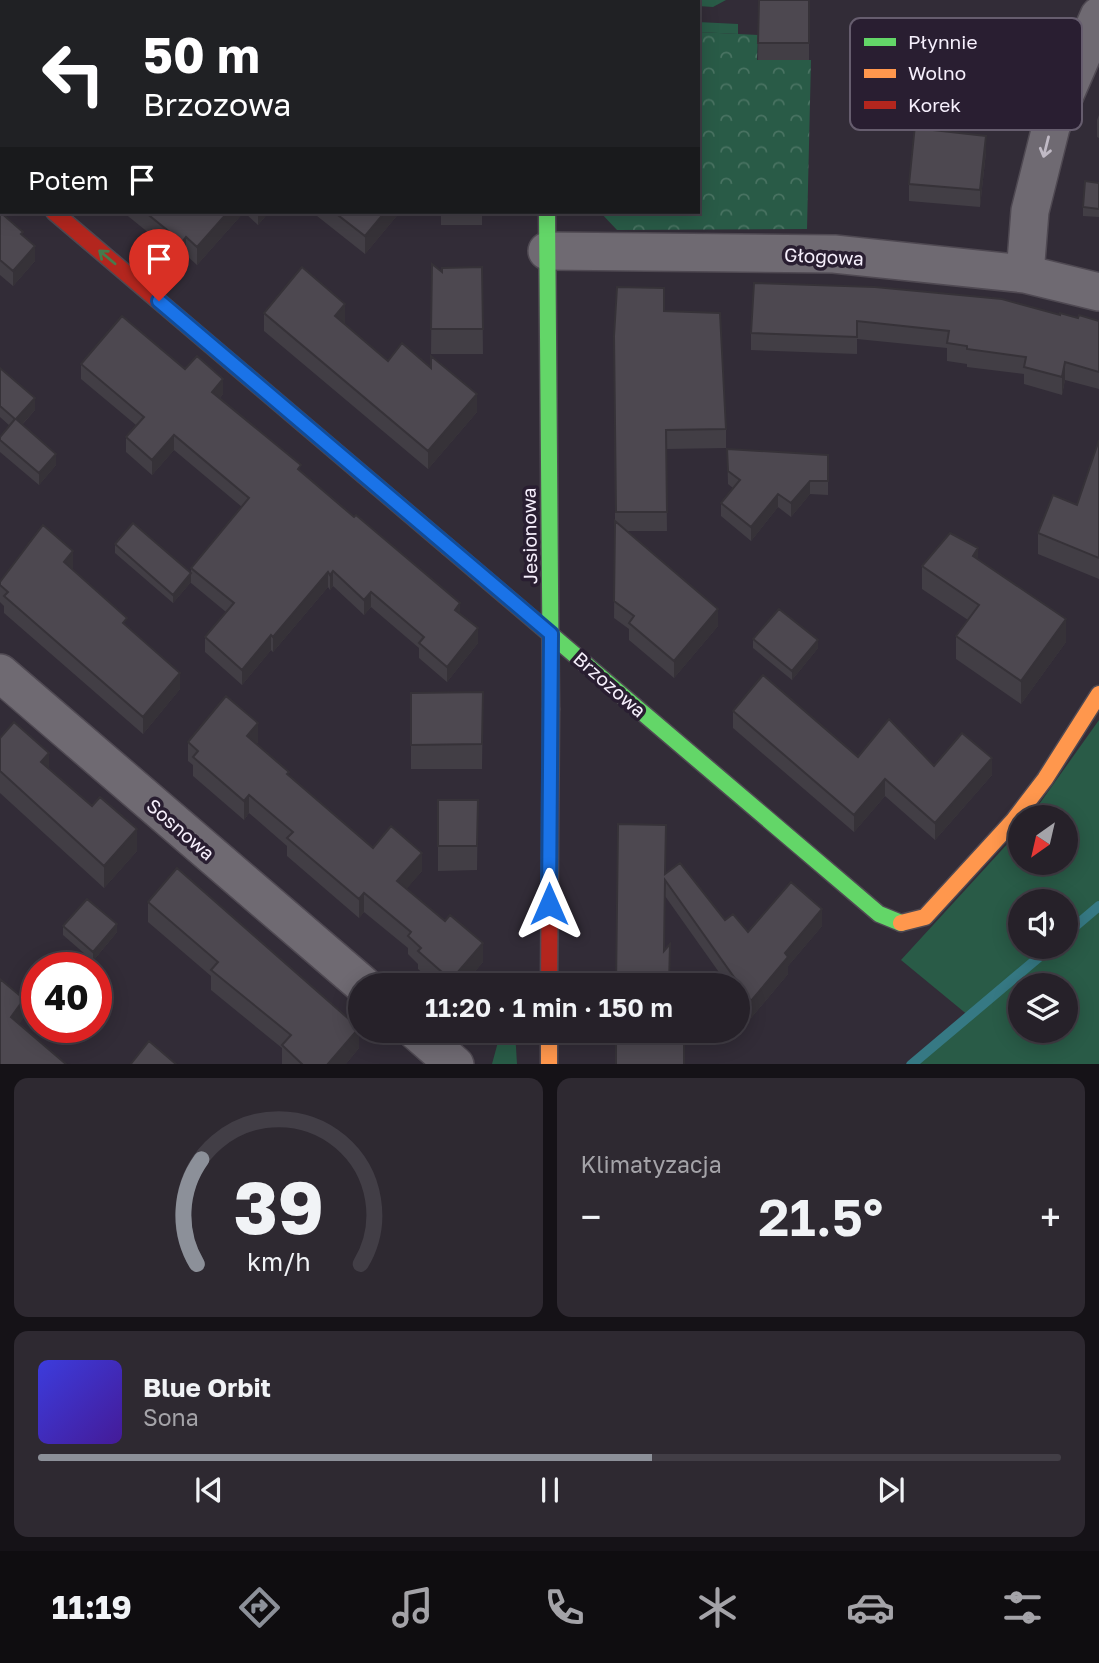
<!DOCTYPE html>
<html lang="pl">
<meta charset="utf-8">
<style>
:root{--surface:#262129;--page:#2e2931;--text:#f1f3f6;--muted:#a4a3a8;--line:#423e46;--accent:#8c9099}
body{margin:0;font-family:"Golos Text",sans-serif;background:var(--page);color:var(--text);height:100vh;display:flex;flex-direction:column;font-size:26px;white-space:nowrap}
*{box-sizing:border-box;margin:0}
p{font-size:23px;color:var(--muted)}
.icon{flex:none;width:38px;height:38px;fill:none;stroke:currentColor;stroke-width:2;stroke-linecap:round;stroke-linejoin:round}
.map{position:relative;height:1064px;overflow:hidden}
.sheet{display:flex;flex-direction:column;gap:14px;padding:14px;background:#151217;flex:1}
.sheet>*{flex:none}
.banner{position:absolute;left:0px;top:0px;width:700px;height:214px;box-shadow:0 4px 18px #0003,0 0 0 2px var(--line);background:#202124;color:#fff;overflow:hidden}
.needle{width:46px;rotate:214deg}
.buttons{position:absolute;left:1008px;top:805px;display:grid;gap:14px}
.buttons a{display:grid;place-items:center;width:70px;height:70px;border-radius:50%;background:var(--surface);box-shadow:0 4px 18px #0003,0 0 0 2px var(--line);font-size:35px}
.speed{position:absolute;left:21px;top:952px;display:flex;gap:14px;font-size:35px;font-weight:700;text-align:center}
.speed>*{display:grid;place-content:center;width:91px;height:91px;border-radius:50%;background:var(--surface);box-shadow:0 4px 18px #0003,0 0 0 2px var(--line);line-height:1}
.speed .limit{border:10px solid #d22;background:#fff;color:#111}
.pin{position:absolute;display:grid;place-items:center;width:60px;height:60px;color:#fff;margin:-72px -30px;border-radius:50% 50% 50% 0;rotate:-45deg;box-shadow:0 0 7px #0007}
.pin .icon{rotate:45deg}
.me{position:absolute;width:77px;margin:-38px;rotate:0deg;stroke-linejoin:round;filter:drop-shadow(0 0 5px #0008)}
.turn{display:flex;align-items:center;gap:24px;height:147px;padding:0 28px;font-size:32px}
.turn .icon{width:91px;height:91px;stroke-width:2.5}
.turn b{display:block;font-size:49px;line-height:60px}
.then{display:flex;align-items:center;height:66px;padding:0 28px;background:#0003;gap:14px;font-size:26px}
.big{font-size:52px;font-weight:600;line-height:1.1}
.sheet .widget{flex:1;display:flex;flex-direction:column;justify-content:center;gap:10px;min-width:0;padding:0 24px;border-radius:14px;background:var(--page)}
.sheet .dial{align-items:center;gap:0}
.dial svg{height:182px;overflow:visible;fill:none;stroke:var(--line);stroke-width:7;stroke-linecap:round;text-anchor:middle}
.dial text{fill:var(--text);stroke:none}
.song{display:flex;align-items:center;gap:21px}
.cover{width:84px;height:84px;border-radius:10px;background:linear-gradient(135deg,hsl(240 70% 55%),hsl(260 70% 35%))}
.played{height:7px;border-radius:4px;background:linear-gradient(90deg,var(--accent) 60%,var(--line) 60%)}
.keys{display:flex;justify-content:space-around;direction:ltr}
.heat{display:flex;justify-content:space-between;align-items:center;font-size:38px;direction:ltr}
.sheet .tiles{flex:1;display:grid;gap:14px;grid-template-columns:1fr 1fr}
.widget:last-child{grid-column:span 2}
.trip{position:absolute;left:348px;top:973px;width:402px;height:70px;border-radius:35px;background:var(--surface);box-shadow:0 4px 18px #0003,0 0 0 2px var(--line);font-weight:600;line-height:70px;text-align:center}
.menu{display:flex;height:112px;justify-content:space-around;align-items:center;background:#0f0d10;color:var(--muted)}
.menu .icon{width:49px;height:49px}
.menu .active{color:var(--accent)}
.menu b{font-size:32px;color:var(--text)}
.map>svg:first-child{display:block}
.grass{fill:#295b47;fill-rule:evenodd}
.park{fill:url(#park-crowns)}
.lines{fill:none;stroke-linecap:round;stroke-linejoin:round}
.stream{stroke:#367984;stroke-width:10}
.street-casing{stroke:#4f4952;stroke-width:40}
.fast-casing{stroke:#4f4952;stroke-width:19}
.slow-casing{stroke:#4f4952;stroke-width:19}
.jam-casing{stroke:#4f4952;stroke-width:19}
.street{stroke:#6f6a72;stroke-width:37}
.fast{stroke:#63d668;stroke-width:16}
.slow{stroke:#ff974d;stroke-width:16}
.jam{stroke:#b3261e;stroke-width:16}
.wall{fill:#423e45}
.shaded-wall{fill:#363238}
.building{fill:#4d4850;stroke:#363238;stroke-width:2}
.oneway{stroke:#c0bac5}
.oneway2{stroke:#467a4c}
.route-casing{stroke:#114b97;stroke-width:18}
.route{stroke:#1a73e8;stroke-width:12}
.labels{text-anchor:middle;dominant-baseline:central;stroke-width:7;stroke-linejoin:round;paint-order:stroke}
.street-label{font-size:19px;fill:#f6effc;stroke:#291e31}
.key{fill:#291e31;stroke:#665d6e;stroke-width:2}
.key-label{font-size:19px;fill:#f6effc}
</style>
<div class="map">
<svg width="1099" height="1065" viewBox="0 0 1099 1065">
<defs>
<pattern id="park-crowns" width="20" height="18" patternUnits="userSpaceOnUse" patternTransform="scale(1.75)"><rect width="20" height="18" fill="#295b47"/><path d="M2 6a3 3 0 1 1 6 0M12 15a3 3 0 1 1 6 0" fill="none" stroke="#497362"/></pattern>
</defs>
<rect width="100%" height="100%" fill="#322c37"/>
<path class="grass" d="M587,0h139l-13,7 -15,-1v-4z
M698,22l40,2v10l-40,-2z
M1099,720v344h-188l58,-48 -68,-56 119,-130v33h46v-46h-36zM1020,901h46v46h-46zM1020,985h46v46h-46z
M501,1031h14l2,33h-25z"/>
<path class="park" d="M698,32l60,3 -1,25h54l-4,169 -190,1 -17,-18h98z"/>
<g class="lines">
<path class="stream" d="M1066,934l33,-28
M911,1065l140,-118"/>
<defs>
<path id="street" d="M43,2l2,-2
M0,45l2,-2
M0,166l2,2
M547,251l287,3 191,20 74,18
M1025,274l5,-63 21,-84 48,-111
M0,673l363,312
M416,1031l39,34"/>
<path id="fast" d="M547,212l4,497
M448,547l431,367 22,9"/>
<path id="slow" d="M901,923l24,-6 88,-96 32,-42 54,-85
M549,1031v34"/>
<path id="jam" d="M547,0v2
M54,212l394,335
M549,985l2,-276"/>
</defs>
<use href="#street" class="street-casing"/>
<use href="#fast" class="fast-casing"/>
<use href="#slow" class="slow-casing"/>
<use href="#jam" class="jam-casing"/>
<use href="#street" class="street"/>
<use href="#fast" class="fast"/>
<use href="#slow" class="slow"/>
<use href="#jam" class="jam"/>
</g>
<path class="wall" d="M419,0h63v2h-59z
M759,0h50v60h-51z
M1099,115v23l-2,-1v-17z
M986,152l-6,55 -71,-6v-17z
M1099,183v34l-16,-1v-9z
M0,212l23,24 12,25 -22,25 -13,-11z
M123,212h146l-11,13 -14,-13 -47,53 -11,-10 -4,5z
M312,212h88l-35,42z
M441,212h41v13h-41z
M432,264l10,8 40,-5 1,87h-52z
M1002,299l58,16 39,6v68l-34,-9 -3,15 -38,-11v-10l-57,-7v-3l-20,-3v-13l-90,-9v15l-106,-4v-17z
M664,311l62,118v19l-60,1 1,82h-40l91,95 -44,52 -45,-38v-11l-15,-11 1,-96 -1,-186z
M264,313l81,9 -1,1 44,38 89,51 -49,57 -164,-138z
M81,364l104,5 38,25 -3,4 240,216 18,29 -31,39 -28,-24v-10l-48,-41 -7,8 -31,-29 -3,4 -2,-3 -55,65 -2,-2 -29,35 -37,-33v-15l21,-25 -35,-29v-1l-18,21 -58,-50v-9l76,29v-5l51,-61 -68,-57 -22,25 -26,-23v-15l10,-12 -55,-46z
M0,368l35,42 -13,15 34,40 -17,20 -39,-33v-15l10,-11 -10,-9z
M1099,440v139l-61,-25v-21l39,-28z
M727,449l101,6v40l-18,-1 -19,23 -13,-10 -27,34 -30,-25v-13l12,-15 -5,-4z
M978,559l88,83 -45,62 -65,-45v-23l12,-16 -46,-31v-23z
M73,568l-1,1 55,57 53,63 -37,45 -139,-121v-7l-4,-4v-20z
M753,639l65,9 -26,32 -39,-32z
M483,692l-1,77h-71v-76z
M733,711l125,46 76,9 58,9 -57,65 -50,-44 -31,36 -121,-104z
M0,738l49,31 88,82 -33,37 -104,-95z
M188,742h70l-2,2 33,32 84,72 49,23 -16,18 77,73 -20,23h-27l-18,-16v-5l-10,-10v-6l-44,-36 -5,6 -72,-62v-10l-38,-33 -5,7 -51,-44v-11l-5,-4z
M438,800h40l-1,70 -39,1z
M666,874l59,46 23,12 74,-6 -34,40v8l-37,44 -13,-18v-15h-10l-63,-89 -1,55 5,34h-53z
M148,902l211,146 -14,17h-63v-17l-71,-58v-14l-63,-54z
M63,926l54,6 -24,29 -30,-26z"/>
<path class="shaded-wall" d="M986,136v16l-6,55v-17z
M228,212h16l-47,53v-18z
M258,212h11l-11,13z
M385,212h15l-35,42v-18z
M186,237v18l-4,5v-18z
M35,246v15l-22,25v-15z
M345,304v18l-10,12v-18z
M1065,362v18l-3,15v-18z
M223,379v15l-11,13v-15z
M477,394v18l-49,57v-18z
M35,398v12l-19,21v-12z
M174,435v15l-22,25v-15z
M56,454v11l-17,20v-12z
M810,481v13l-19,23v-14z
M778,494v13l-27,34v-14z
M978,548v23l-5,-15z
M73,551v17l-9,11v-17z
M333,571v15l-3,4v-15z
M328,572v15l-55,65v-15z
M191,573v9l-18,21v-8z
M371,592v15l-7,8v-15z
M460,603v15l-5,-8z
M718,609v17l-44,52v-17z
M1066,619v23l-45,62v-23z
M478,628v15l-31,39v-15z
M271,635v15l-29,35v-15z
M818,640v8l-26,32v-9z
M180,673v16l-37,45v-17z
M258,723v19l-11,12v-18z
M49,753v22l-8,-13z
M992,758v17l-57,65v-17z
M885,779v17l-31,36v-17z
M249,795v18l-5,7v-19z
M137,829v22l-33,37v-22z
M422,853v18l-25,29v-19z
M364,893v19l-5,6v-19z
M822,909v17l-34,40v8l-37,44v-17l34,-48z
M117,924v8l-24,29v-9z
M483,943v19l-20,23h-12v-5z
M24,999v19l-13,17v-18z
M359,1028v20l-14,17h-18z"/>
<path class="building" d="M100,0h95l2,2h-98z
M300,0h34l-1,2h-31z
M444,0h38v2h-35z
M759,0h50v43h-51z
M915,125l18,5 53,6 -6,54 -71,-6z
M1085,181l14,2v26l-16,-2z
M0,212l23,20 -2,2 14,12 -22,25 -13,-11z
M145,212h83l-31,35 -11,-10 -4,5z
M334,212h51l-20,24z
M432,264l10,8v-4l40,-1 1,62h-52z
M302,267l43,37 -10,12 53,45 14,-18 29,25v-12l46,38 -49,57 -164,-138z
M754,283l121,4 127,12 58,16v-2l18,5 1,-3 20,6v51l-34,-10 -3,15 -38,-10 2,-10 -59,-8v-3l-20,-3 2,-12 -92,-10v16l-106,-4z
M617,287l47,1v23l56,2 6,116 -60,1 1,82h-51l-2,-176z
M122,316l63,53 12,-13 26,23 -11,13 89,73 -3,4 56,48 2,-2 104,88 -5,7 23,18 -31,39 -28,-24 5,-6 -53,-45 -7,8 -31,-29 -3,4 -2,-3 -55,65 -2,-2 -29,35 -37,-33 29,-34 -43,-35 58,-70 -75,-63 -22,25 -26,-23 18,-20 -63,-53z
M0,368l35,30 -19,21 40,35 -17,19 -39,-33v-3l15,-18 -15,-13z
M1099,440v118l-61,-25 15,-38 24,10z
M727,449l101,6v26h-18l-19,22 -13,-9 -27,33 -30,-24 19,-23 -12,-9z
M615,521l103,88 -44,52 -45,-38 5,-7 -20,-15z
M133,523l58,50 -18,22 -58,-51z
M43,525l30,26 -9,11 63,56 -4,5 57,50 -37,44 -139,-121 4,-4 -8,-7v-3z
M950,533l28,15 -5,8 93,63 -45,62 -65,-45 23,-31 -57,-39z
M779,609l39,31 -26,31 -39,-32z
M763,675l95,82 31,-38 45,47 28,-33 30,25 -57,65 -50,-44 -31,36 -121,-104z
M483,692l-1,52 -71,1v-52z
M226,696l32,27 -11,13 42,36 -2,2 86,74 18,-22 31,27 -25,28 48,40 5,-6 33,28 -32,37 -33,-29 3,-3 -13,-12 3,-4 -47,-39 -5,6 -72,-61 6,-6 -44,-37 -5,6 -51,-44 5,-6 -10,-9z
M14,722l35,31 -8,9 51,44 8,-9 37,32 -33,37 -104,-95v-33z
M438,800h40l-1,46h-39z
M618,824l48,1 -1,49 15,-11 45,57 8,-6 15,18 43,-50 31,27 -37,44 3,4 -37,44 -86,-121 -1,71 6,-7 -1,41h-53z
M177,868l182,160 -32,37h-24l-21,-20 9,-10 -80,-65 7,-8 -70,-60z
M87,899l30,25 -24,28 -30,-26z
M0,979l24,20 -13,18 56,48h-67z
M616,1031h68v34h-68z
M149,1041l28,24h-47z"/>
<defs><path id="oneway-shaft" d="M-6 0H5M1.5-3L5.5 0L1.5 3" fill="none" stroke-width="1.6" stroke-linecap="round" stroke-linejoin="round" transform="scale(1.75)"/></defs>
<use class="oneway" href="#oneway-shaft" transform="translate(1046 147) rotate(104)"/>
<use class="oneway2" href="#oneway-shaft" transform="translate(107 257) rotate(-140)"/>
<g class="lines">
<defs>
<path id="route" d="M159,301l392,333 -2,270"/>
</defs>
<use href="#route" class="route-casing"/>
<use href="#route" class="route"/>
</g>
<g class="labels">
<g class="street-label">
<text transform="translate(824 256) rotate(3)">Głogowa</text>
<text transform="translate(529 536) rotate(-91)">Jesionowa</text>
<text transform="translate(610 684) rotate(41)">Brzozowa</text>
<text transform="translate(181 829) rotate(41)">Sosnowa</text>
</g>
</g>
<rect x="850" y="18" width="232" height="112" rx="10" class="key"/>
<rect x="864" y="38" width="32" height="8" fill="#63d668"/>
<rect x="864" y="69" width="32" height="9" fill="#ff974d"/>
<rect x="864" y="101" width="32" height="8" fill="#b3261e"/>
<g class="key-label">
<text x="908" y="49">Płynnie</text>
<text x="908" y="80">Wolno</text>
<text x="908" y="112">Korek</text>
</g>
</svg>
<div class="buttons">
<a><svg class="needle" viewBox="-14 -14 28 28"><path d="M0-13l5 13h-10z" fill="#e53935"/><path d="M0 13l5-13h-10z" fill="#a4a3a8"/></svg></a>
<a><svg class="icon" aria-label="sound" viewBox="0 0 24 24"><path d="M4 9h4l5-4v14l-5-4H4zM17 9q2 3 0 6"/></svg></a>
<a><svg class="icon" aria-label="layers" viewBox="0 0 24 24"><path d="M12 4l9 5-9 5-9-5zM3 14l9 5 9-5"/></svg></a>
</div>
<div class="speed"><div class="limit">40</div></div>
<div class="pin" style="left:159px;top:301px;background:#d93025"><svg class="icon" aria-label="arrive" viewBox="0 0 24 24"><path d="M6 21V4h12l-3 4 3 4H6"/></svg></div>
<svg class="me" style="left:549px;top:904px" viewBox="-20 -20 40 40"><path d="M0-17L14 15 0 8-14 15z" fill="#1a73e8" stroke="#fff" stroke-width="4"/></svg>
<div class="trip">11:20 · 1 min · 150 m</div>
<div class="banner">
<div class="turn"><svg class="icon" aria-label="left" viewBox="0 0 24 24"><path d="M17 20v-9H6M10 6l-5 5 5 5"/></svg><div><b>50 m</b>Brzozowa</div></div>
<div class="then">Potem<svg class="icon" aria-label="arrive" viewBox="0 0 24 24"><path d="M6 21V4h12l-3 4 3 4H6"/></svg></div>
</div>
</div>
<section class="sheet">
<div class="tiles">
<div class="widget dial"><svg viewBox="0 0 100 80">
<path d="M14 69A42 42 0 1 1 86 69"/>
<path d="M14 69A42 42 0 0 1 16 23" stroke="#8c9099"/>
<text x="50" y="56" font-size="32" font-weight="700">39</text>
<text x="50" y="72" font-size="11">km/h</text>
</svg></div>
<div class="widget"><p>Klimatyzacja</p>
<div class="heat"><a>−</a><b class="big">21.5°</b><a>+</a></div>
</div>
<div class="widget">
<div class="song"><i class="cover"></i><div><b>Blue Orbit</b><p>Sona</p></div></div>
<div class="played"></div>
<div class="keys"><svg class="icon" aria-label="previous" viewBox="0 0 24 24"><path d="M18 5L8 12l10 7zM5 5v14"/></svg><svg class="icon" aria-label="pause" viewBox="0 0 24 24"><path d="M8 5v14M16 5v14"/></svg><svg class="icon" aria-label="next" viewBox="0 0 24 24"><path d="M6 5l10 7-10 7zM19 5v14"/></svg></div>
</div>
</div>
</section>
<nav class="menu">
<b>11:19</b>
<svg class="icon active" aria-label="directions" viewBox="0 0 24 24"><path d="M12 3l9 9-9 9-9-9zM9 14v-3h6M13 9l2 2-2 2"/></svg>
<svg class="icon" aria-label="music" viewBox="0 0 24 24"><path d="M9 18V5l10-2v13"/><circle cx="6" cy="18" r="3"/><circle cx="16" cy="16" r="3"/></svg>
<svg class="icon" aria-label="phone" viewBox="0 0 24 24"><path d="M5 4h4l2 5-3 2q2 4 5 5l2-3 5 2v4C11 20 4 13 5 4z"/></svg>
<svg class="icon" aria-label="climate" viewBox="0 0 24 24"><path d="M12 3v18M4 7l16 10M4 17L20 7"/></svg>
<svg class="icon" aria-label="car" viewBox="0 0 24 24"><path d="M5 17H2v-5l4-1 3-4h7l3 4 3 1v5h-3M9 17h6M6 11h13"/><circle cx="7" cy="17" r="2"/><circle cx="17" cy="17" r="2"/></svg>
<svg class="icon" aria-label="filters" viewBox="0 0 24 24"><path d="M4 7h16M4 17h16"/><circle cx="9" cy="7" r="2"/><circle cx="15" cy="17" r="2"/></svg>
</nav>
